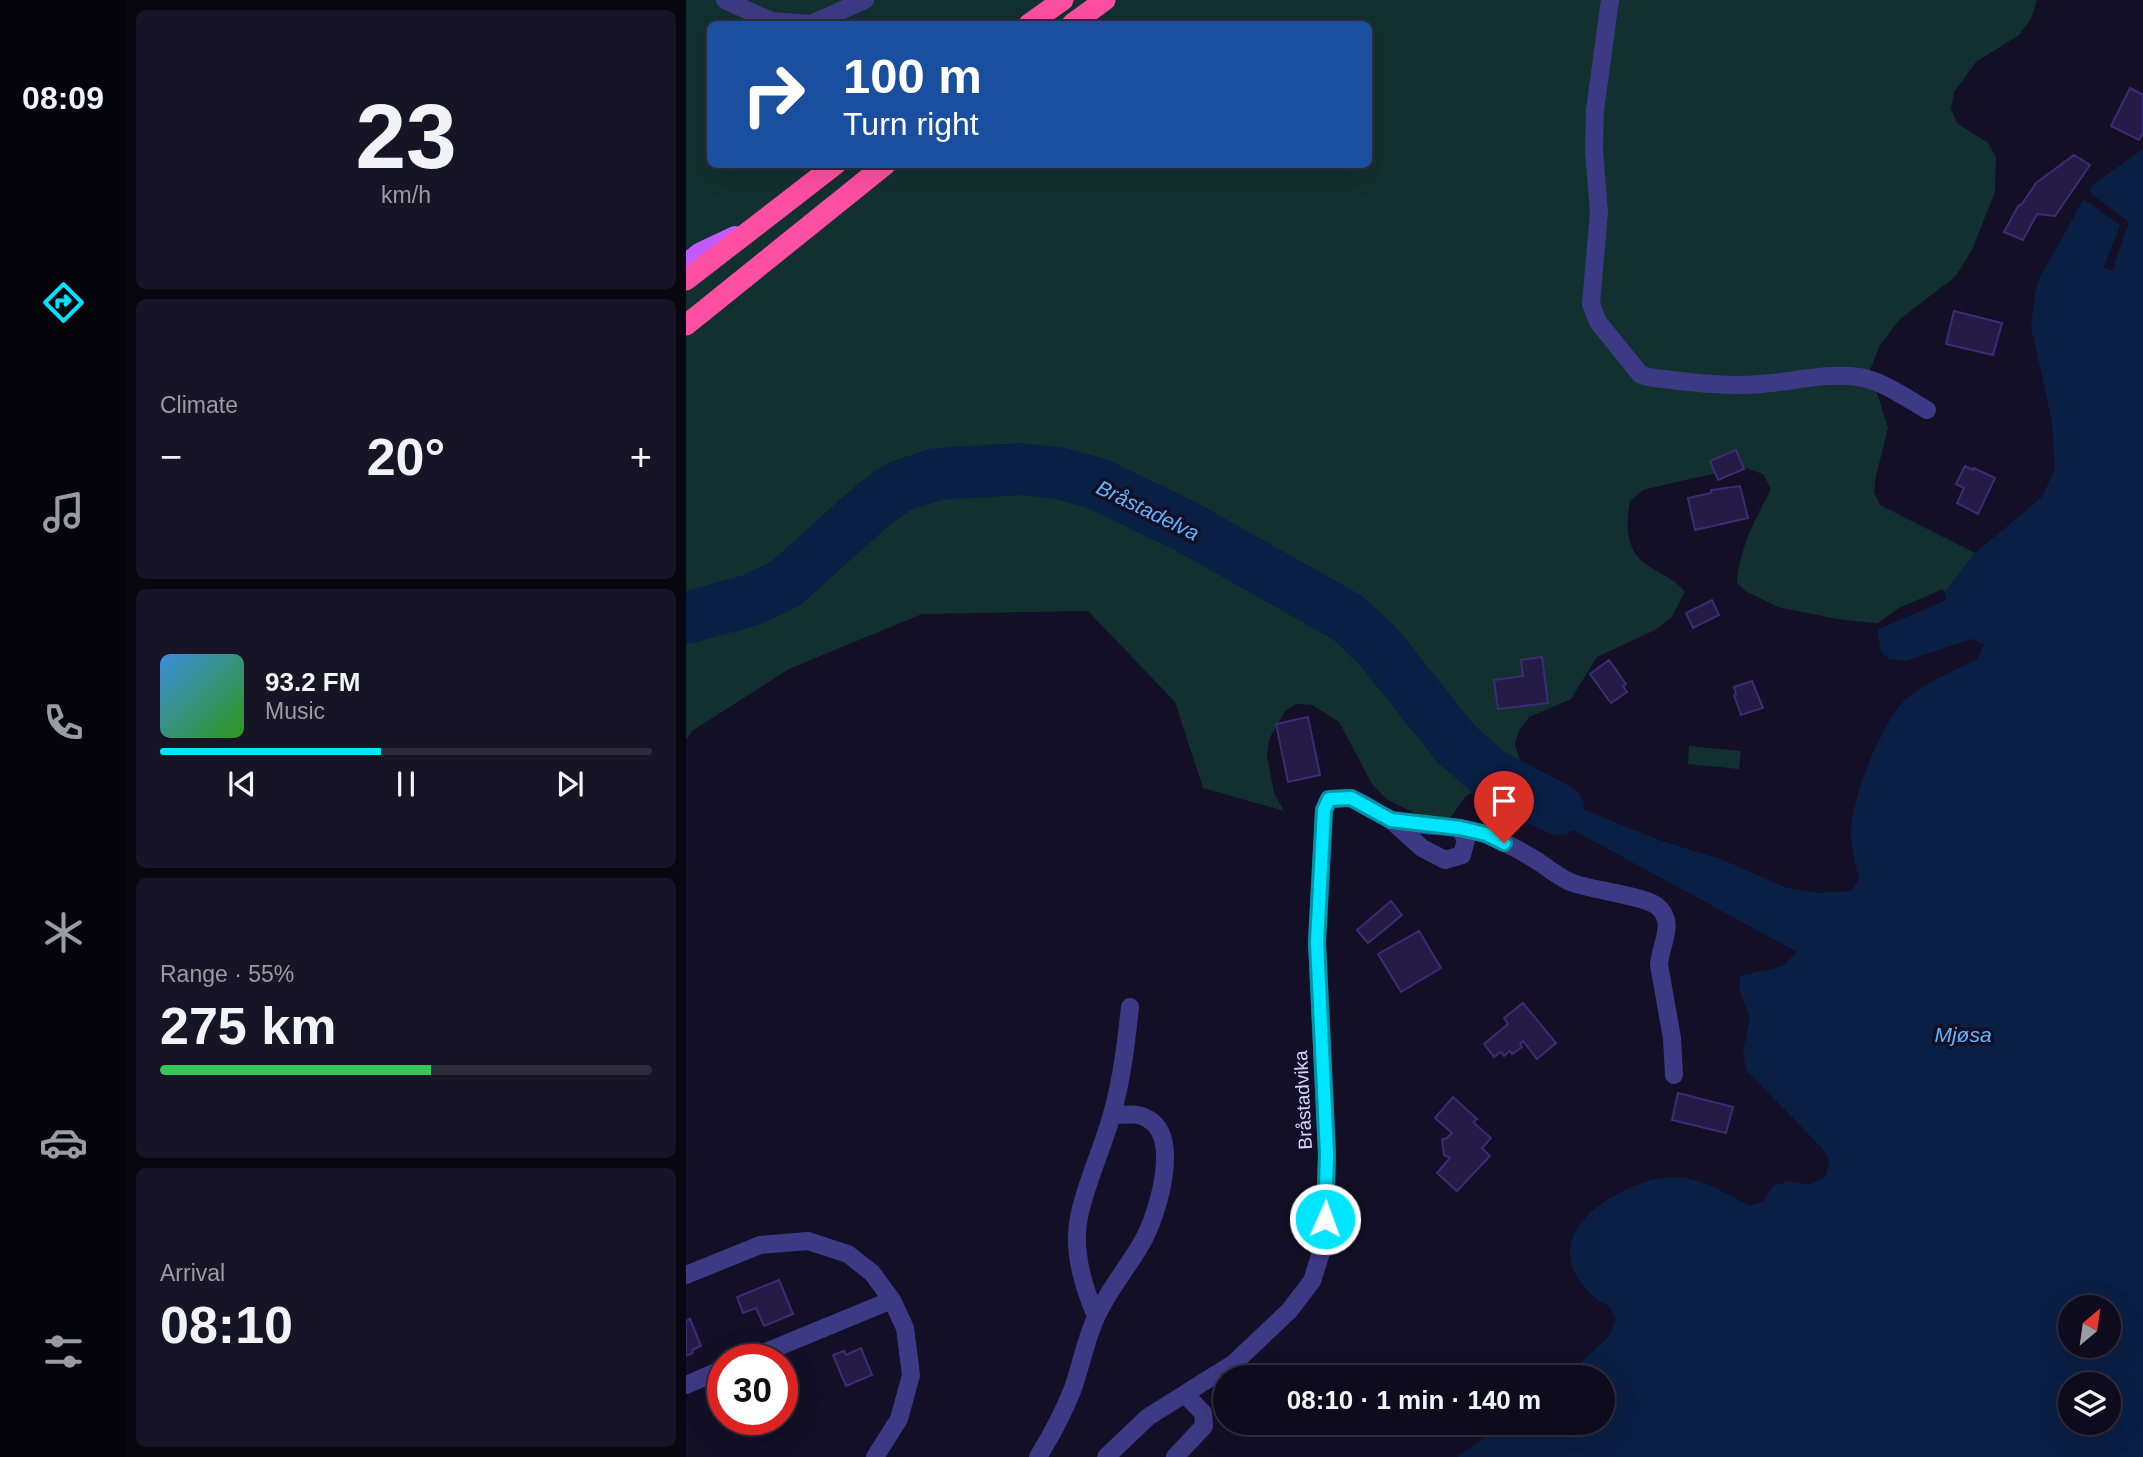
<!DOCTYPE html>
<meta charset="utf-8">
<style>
:root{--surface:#0e0b1c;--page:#171425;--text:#f1f3f6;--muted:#9b9ba3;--line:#2e2b3b;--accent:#00e5ff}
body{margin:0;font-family:Arial,sans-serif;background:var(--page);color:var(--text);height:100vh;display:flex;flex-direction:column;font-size:26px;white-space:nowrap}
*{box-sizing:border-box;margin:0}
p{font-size:23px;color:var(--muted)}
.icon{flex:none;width:38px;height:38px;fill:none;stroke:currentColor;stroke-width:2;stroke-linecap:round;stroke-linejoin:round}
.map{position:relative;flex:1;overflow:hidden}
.details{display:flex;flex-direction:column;gap:10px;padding:10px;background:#08060f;width:560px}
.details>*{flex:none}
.hud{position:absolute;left:21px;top:21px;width:665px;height:147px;border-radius:10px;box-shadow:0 7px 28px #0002,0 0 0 2px var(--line);background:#1a4fa0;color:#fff;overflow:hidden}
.needle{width:46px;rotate:29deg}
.fabs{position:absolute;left:1372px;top:1295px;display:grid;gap:14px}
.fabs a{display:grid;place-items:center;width:63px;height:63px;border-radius:50%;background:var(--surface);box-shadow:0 7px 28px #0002,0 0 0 2px var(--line);font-size:35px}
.speed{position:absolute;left:21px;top:1344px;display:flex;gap:14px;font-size:35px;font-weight:700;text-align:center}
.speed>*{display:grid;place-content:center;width:91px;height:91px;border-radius:50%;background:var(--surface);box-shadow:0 7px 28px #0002,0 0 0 2px var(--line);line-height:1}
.speed .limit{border:10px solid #d22;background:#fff;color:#111}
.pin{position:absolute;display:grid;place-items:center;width:60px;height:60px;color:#fff;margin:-72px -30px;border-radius:50% 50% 50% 0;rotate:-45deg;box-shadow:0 0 7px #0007}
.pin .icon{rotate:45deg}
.me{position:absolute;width:77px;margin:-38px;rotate:2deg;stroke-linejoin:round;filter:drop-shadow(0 0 5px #0008)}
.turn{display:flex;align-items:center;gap:24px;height:147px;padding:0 21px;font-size:32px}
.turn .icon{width:91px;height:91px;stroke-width:2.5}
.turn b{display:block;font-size:49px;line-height:60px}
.big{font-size:52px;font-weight:700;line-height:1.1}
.details .widget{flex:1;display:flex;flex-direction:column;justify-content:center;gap:10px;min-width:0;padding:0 24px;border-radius:10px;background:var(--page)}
.details .dial{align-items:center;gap:0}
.dial b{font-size:91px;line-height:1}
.song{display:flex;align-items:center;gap:21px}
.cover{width:84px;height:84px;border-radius:10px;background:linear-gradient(135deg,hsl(210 70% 55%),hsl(110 70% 35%))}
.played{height:7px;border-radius:4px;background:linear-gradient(90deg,var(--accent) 45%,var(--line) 45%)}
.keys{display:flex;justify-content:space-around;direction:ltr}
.heat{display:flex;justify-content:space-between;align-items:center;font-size:38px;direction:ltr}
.charge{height:10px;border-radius:5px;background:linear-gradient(90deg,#34c759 55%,var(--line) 0)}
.trip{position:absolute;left:527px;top:1365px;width:402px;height:70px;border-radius:35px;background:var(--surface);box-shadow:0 7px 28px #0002,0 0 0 2px var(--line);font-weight:700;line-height:70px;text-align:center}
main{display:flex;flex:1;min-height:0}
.tab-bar{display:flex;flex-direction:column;width:126px;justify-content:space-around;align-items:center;background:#06040b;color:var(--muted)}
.tab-bar .icon{width:49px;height:49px}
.tab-bar .selected{color:var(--accent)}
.tab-bar b{font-size:32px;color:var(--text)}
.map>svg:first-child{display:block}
.green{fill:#12302f;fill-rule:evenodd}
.water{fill:#0a1f44;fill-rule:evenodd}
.pier{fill:#130f26}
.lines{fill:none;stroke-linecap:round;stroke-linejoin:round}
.river{stroke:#0a1f44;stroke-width:52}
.building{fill:#241b47;stroke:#3b2d73;stroke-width:2}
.minor{stroke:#3d3a85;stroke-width:18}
.major{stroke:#c25bff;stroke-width:18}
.highway{stroke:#ff4fa3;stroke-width:21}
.route-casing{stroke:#0095a6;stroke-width:18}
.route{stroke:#00e5ff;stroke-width:12}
.labels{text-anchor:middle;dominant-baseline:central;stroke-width:7;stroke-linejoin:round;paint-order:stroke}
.street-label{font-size:19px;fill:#d9d4ff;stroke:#130f26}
.water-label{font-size:21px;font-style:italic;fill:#62b6ff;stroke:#130f26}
</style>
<main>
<nav class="tab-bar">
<b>08:09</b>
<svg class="icon selected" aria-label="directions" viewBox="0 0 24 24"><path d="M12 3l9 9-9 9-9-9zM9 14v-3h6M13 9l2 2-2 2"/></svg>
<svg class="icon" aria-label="music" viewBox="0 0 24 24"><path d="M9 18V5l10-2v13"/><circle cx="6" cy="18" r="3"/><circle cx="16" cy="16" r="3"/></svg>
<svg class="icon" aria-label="phone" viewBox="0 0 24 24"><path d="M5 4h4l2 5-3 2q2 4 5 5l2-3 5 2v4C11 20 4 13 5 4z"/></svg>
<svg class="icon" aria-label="climate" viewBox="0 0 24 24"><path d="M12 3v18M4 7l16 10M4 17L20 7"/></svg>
<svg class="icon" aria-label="car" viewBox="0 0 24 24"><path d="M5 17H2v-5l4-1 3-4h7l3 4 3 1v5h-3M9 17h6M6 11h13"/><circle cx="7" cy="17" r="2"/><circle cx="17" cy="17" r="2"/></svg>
<svg class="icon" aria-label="filters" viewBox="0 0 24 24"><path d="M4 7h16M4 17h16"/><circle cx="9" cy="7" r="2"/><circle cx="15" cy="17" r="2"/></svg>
</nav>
<section class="details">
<div class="widget dial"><b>23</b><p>km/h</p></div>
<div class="widget"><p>Climate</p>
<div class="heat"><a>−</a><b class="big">20°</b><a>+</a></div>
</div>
<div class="widget">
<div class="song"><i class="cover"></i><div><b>93.2 FM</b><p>Music</p></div></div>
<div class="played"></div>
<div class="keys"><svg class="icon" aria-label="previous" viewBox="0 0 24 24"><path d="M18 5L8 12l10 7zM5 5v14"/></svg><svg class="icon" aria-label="pause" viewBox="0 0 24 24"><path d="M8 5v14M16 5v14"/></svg><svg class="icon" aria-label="next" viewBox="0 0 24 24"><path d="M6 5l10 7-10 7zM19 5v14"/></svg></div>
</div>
<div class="widget"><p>Range · 55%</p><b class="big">275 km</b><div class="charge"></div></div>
<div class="widget"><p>Arrival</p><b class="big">08:10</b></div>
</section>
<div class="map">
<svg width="1457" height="1457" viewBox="0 0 1457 1457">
<rect width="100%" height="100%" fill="#130f26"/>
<path class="green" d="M0,0h1351l-6,19 -12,16 -43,27 -22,30 -3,17 6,14 31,20 8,14 -1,35 -23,58 -17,27 -55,42 -20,26 -10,25 18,58 -12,48 -2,16 6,13 95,48 -31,40 -62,31 -45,-5 -59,-12 -31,-15 -10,-9c2,-35 18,-63 34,-94l-8,-15 -18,-6 -51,10 -51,12 -13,11c-4,21 -5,48 14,62 14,10 30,15 41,29l-14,26 -16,12 -58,27 -26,42 -42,18 -10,14 -4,13 5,16 38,39v10l-7,9 -45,-23 -30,-5 -11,7 -16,23 -16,2 -47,-23 -14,-15 -33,-62 -27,-17 -15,-1 -12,7 -16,28 -2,17 7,37 10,18 -81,-23 -28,-86 -87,-91 -166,3 -133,55 -97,62 -6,9zM24,24h658v140h-658z
M1003,746l52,5 -2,18 -51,-5z"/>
<path class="water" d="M1457,149v1308h-686l49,-34h97v-46h-37l43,-41 7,-17c-2,-4 -4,-10 -8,-13 -3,-3 -6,-3 -9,-5 -13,-9 -28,-29 -29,-44 -5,-44 67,-80 105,-80 27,1 51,16 74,29l14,-4 10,-16 17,-5 19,4 16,-8 5,-15 -8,-14 -76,-78 -3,-19 7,-33 -11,-28 1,-14 43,-10 14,-14 -246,-134 6,-9 1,-10 101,41 64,20 62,27 32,6 34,-2 8,-11c-3,-14 -7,-29 -8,-43 -2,-34 29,-110 52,-135 16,-17 54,-33 75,-43l6,-15 -13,-5 -66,22 -16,-2 -13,-11v-15l6,-9 62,-31 31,-40 67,-56 13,-28 -3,-47 -21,-95 4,-35 5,-15 51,-91zM1384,1307h39v39h-39zM1384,1384h39v39h-39z"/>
<path class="pier" d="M1409,180l-6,10 5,6 35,26 -17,49 -8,-4 16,-42 -39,-28 7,-13z
M1257,589l3,11 -69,30 5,27 -8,-7 -1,-18 6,-10 20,-14z"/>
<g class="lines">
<path class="river" d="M0,618l65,-18 34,-16 88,-79 25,-18 39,-13 83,-5 38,4 40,11 89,43 161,91 30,28 79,99 35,30 66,34"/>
</g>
<path class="building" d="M1444,88l13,7v38l-4,7 -28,-14z
M1388,155l16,10 -35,51 -18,-2 -14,26 -19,-8 14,-26 4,-2 14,-21z
M1268,311l48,12 -9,32 -47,-11z
M1050,450l8,19 -26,11 -8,-19z
M1279,466l8,4 1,-2 21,10 -17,36 -21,-11 7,-15 -8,-4z
M1054,486l8,32 -53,12 -7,-32 23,-5v-3z
M1026,600l7,15 -26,13 -7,-15z
M856,657l6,46 -50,6 -4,-29 29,-4 -2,-16z
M923,660l17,24 -3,2 4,6 -16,11 -21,-29z
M1066,681l11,27 -22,7 -7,-20 2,-1 -2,-7z
M622,717l12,58 -32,7 -12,-58z
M705,901l11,14 -34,28 -11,-13z
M733,931l22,37 -40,24 -23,-38z
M837,1003l33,40 -19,16 -14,-18 -3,3 2,3 -10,7 -2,-3 -6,5 -3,-4 -7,5 -10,-13 24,-20 -4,-6z
M992,1093l55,14 -7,26 -54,-13z
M767,1097l24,22 -4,3 18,16 -9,10 8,8 -33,35 -20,-18 13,-15 -6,-3 -2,-16 5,-1 5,-5 -17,-15z
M93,1280l14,34 -29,12 -8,-18 -13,5 -6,-16z
M4,1319l11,27 -9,4 1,3 -7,3v-35z
M175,1348l11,27 -26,11 -13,-31 11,-4 2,4z"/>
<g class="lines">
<path class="minor" d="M39,0l46,21 40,3 54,-24
M924,0l-15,110 -1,40 5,62 -8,92 7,18 42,52 8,3c37,5 75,10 113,7 31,-2 67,-12 98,-7 24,4 47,21 68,33
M705,820l31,28 23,12 17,-5 4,-15 -6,-12
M0,1275l74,-30 48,-4 40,13 24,19 20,27 13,28 6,47 -12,44 -24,38
M410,1316c-13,-30 -24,-66 -17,-99 7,-35 24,-69 33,-103 10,-35 14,-70 18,-107
M60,1360l146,-60
M0,1385l37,-16
M352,1457c13,-21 25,-44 34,-66 9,-25 14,-53 25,-76 13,-28 34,-51 48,-78 13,-26 36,-100 3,-118 -10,-7 -24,-4 -36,-4
M420,1457l42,-40 86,-54 55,-52 23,-30 13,-41 2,-86 -10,-212 7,-132 5,-11c7,0 15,-2 21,-1 15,3 28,18 43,22 30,9 64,3 94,15 18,7 36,17 52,27 10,7 20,15 31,20 20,8 76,14 87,24 20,16 3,39 2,59l13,73 2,37
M489,1457l29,-31 -1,-13 -18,-19"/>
<path class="major" d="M0,262l13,-10 36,-17"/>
<path class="highway" d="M343,24l34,-24
M386,24l33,-24
M0,280l150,-116
M0,325l200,-161"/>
</g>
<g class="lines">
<defs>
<path id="route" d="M639,1219l2,-65 -10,-212 7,-132 5,-11 22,-1 40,22 69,8 26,6 18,9"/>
</defs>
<use href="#route" class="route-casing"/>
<use href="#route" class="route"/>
</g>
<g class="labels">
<g class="street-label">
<text transform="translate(617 1100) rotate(-93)">Bråstadvika</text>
</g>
<g class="water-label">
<text transform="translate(462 510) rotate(26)">Bråstadelva</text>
<text x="1277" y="1034">Mjøsa</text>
</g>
</g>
</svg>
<div class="fabs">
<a><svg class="needle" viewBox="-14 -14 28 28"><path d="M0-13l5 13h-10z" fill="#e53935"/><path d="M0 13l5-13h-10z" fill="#9b9ba3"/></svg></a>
<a><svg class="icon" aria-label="layers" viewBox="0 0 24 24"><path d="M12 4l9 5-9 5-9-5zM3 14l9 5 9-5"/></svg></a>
</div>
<div class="speed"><div class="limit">30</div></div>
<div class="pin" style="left:818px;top:843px;background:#d93025"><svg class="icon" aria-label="arrive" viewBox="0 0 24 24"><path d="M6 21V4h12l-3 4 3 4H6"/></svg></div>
<svg class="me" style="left:639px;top:1219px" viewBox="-20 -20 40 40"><circle r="17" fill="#00e5ff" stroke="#fff" stroke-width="3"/><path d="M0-11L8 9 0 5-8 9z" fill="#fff"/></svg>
<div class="trip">08:10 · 1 min · 140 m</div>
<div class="hud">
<div class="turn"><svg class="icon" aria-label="right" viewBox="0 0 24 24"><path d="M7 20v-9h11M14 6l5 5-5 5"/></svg><div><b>100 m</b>Turn right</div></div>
</div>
</div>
</main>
